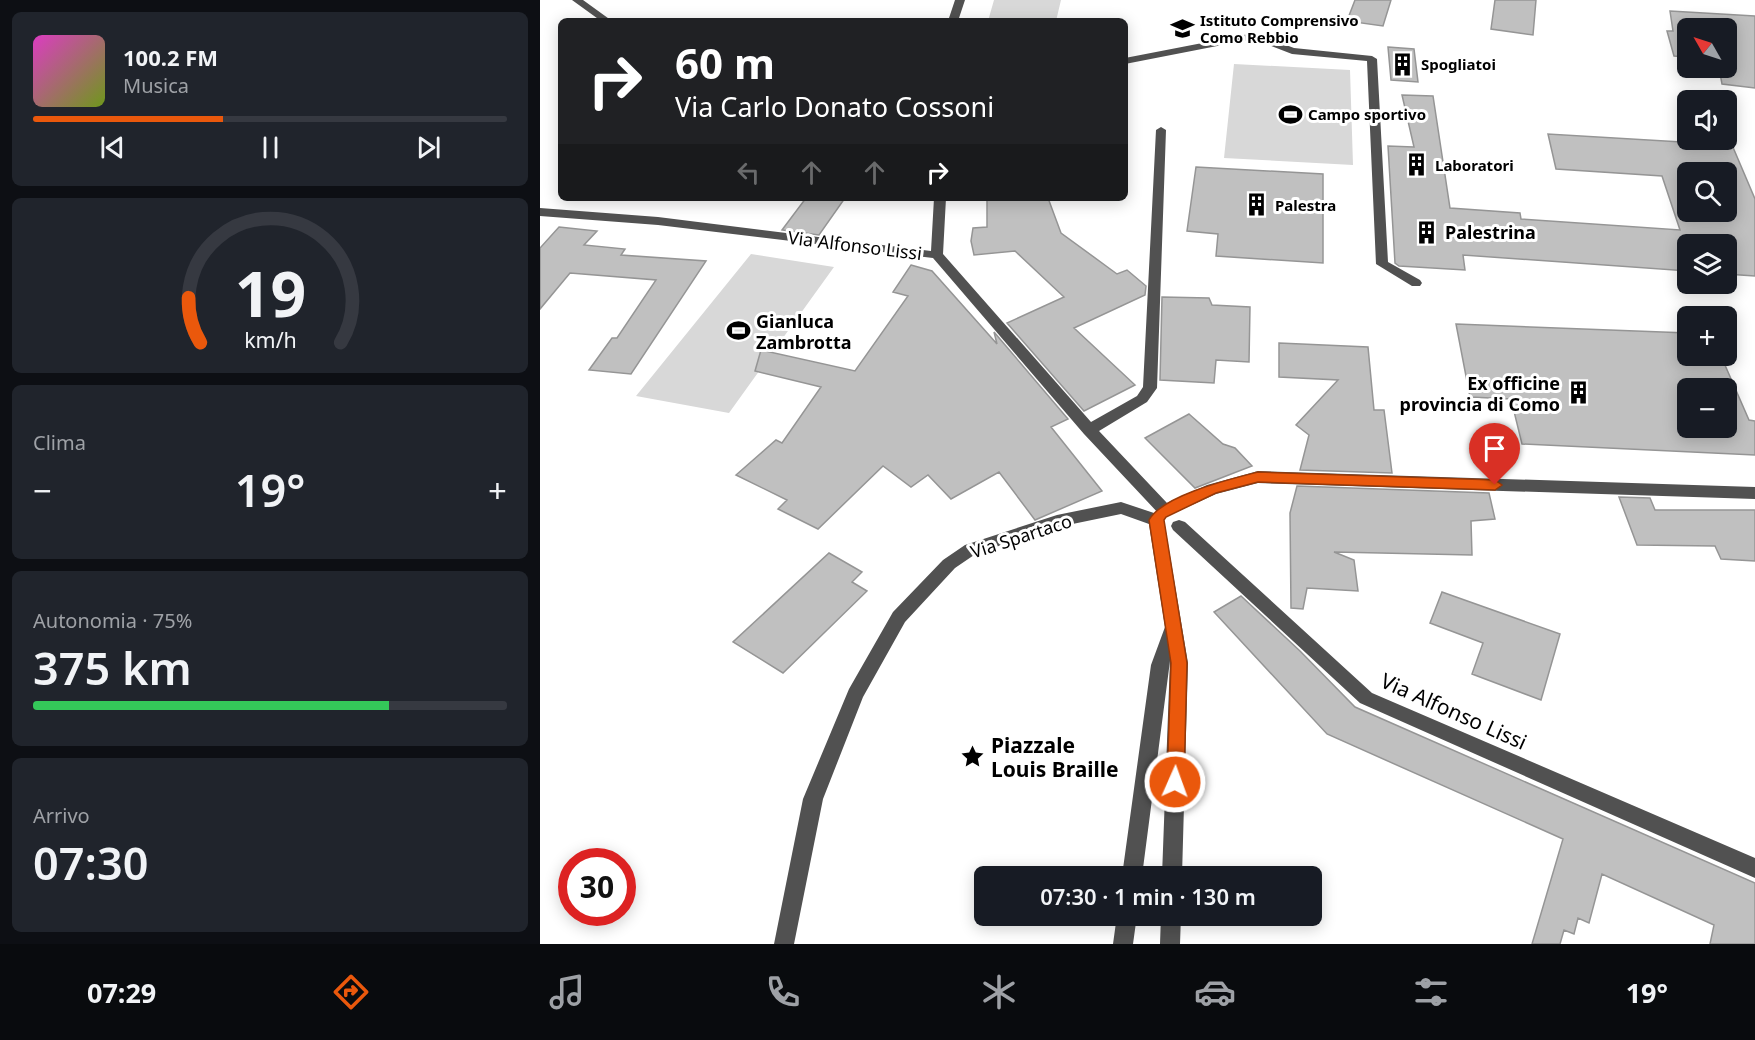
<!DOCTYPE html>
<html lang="it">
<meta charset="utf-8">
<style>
:root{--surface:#171b24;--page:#20242c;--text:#f1f3f6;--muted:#9ea1a6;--line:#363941;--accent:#ea580c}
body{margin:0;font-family:"Noto Sans",sans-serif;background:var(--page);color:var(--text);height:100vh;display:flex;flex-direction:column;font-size:22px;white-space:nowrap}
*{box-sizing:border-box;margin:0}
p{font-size:20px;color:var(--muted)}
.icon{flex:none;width:33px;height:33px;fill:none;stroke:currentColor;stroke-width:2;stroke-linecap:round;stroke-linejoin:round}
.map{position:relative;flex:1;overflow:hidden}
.panel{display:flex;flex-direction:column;gap:12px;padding:12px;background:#0d0f14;width:540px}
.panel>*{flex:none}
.top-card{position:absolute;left:18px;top:18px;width:570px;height:183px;border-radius:9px;box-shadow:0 3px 15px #0003;background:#202124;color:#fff;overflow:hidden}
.needle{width:39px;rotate:309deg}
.buttons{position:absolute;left:1137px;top:18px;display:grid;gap:12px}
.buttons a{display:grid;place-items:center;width:60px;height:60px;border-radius:9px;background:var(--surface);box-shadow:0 3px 15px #0003;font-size:30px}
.speed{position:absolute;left:18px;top:848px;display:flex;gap:12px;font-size:30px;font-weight:700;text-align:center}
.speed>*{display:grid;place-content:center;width:78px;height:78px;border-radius:50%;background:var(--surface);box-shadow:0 3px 15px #0003;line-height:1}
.speed .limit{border:9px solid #d22;background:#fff;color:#111}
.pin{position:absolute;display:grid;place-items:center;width:51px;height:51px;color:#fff;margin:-62px -26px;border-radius:50% 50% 50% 0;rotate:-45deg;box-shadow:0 0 6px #0007}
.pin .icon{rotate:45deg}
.me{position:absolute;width:66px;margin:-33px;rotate:2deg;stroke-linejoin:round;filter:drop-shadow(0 0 4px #0008)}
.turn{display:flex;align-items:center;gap:21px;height:126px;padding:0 18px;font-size:27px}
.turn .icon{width:78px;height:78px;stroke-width:2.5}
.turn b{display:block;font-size:42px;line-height:51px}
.lanes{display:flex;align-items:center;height:57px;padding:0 18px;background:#0003;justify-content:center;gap:30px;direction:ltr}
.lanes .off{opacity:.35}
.big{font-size:45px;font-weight:600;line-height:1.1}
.panel .widget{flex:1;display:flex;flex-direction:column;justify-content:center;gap:9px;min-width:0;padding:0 21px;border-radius:9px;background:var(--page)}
.panel .dial{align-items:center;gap:0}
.dial svg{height:156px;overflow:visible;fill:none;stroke:var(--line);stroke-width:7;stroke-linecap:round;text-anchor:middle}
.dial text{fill:var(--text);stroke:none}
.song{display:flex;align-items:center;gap:18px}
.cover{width:72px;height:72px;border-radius:9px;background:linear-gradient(135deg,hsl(310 70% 55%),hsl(80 70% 35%))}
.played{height:6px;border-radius:3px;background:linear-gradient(90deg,var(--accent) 40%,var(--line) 40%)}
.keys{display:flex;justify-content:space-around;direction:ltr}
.heat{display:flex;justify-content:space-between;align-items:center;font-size:33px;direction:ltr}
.charge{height:9px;border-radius:4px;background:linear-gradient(90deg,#34c759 75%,var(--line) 0)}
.trip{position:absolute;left:434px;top:866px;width:348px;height:60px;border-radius:9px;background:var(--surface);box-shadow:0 3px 15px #0003;font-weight:600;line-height:60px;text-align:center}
.tab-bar{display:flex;height:96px;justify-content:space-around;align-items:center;background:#090b0e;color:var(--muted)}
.tab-bar .icon{width:42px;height:42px}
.tab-bar .active{color:var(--accent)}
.tab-bar b{font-size:27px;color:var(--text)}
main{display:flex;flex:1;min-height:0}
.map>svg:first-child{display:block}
.green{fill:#d8d8d8}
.building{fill:#c0c0c0;stroke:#959595;stroke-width:1.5;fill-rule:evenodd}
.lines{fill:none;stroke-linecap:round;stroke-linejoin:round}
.minor{fill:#515151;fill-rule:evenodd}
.route{fill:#ea580c;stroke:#983908;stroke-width:1.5}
.labels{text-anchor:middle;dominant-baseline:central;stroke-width:6;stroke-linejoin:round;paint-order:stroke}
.far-poi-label{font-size:15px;font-weight:bold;fill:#000;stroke:#fff;text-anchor:start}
.poi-label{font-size:18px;font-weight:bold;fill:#000;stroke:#fff;text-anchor:start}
.street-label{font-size:18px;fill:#000;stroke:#fff}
.near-street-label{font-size:21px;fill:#000;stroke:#fff}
.near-poi-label{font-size:21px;font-weight:bold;fill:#000;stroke:#fff;text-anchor:start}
</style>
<main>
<section class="panel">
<div class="widget">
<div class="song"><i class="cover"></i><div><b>100.2 FM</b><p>Musica</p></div></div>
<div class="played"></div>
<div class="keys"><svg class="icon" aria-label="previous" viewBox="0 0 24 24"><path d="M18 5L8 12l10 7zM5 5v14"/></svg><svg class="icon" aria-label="pause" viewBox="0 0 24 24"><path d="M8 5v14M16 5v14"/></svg><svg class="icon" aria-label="next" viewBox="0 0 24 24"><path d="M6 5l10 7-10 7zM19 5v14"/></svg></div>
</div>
<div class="widget dial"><svg viewBox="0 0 100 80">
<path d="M14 69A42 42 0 1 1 86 69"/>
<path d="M14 69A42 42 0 0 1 8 46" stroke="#ea580c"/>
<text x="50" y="56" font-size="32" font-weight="700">19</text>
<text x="50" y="72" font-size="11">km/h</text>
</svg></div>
<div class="widget"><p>Clima</p>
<div class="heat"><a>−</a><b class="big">19°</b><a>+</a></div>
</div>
<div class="widget"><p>Autonomia · 75%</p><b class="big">375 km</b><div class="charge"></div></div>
<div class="widget"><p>Arrivo</p><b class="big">07:30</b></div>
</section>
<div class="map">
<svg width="1215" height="944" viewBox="0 0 1215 944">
<rect width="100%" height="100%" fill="#fff"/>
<path class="green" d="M454,0h67l-5,21h-68z
M694,64l116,6 3,95 -129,-7z
M211,254l83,13 -105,146 -93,-17z"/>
<path class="building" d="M815,0h36l-8,26 -36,-5z
M955,0h41l-3,35 -42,-6z
M1130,11l85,5v72l-33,-4 -3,-16h7v-40h-38v29l-14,-1 -7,-25h6z
M848,47l26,2 4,33 -27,-2z
M862,95l31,1 17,112 70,5 1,6 159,11 -18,-54 -106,-7 -8,-35 184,11 23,54v77l-29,-2v-30h-38v27l-225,-16 2,15 -66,-4 -4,-3 -7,-117 26,1zM1148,172h38v40h-38z
M656,167l127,7v89l-107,-7 2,-22 -31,-3z
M266,198h39l-26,37 -37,-5z
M447,198h61l13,35 56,41 10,-4 19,16 -1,9 -71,33 61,57 -51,26 -77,-88 57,-26 -49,-46 -41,4 -3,-14 2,-13 14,-1z
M19,227l38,4 -13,14 41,4 -4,6 85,6 -75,113 -42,-4 23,-32h5l39,-58 -86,-7 -30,36v-61z
M371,265l21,6 65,73 -3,-12 74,87 -17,8 51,64 -67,29 -36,-48 -48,27 -23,-24 -17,12 -28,-21 -65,63 -40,-20 9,-9 -51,-25 40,-35 6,3 39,-56 -66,-16 6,-21 94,21 53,-75 -15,-4z
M622,297l47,1 3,7 38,2 -1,55 -33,-2 -2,23 -54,-3z
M916,324l232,9v23h33l28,64 6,1v34l-233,-11 -11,-45 -41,-2zM1148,388h38v40h-38z
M739,343l89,4 6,63h10l8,63 -92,-3 9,-35 -13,-10 42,-45 -59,-3z
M649,414l34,30 12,4 17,18 -57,22 -50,-50z
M757,486l192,7 6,26 -24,2 1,34 -138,-3 20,8 4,31 -51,-3 -4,21 -12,-1 -1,-95z
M1079,497l31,1 5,12h100v51l-34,-2 -6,-13 -78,-1z
M289,553l33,19 -10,10 15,9 -84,82 -50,-31z
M902,592l118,42 -19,66 -69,-26 11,-31 -53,-20z
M701,596l59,55 55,56 400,176v61h-45l4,-19 -112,-51 -13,49 -11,-5 -4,16 -10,-4 -4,14h-28l31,-105 -236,-105 -113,-122z"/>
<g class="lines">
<path class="minor" d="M32,0h11l29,21h-11z
M415,0h10l-7,21h-10z
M714,33l40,15 78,8 5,3 11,203 32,18 2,3 -2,3h-8l-36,-22 -9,-203 -75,-7 -39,-15 -128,25v-6z
M621,127l5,3 -9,258 -10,14 -48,29 68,72 40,-18 51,-14 497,16v12l-497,-16 -42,11 -46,21h-10l4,5 24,143 -6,213h-20l8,-215 -28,215h-20l29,-211 14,-38 -16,-103 -28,-10 -63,13 -81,26 -22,15 -50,54 -42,75 -40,102 -29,145h-20l29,-145 46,-110 44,-77 50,-52 22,-15 92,-30 64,-13 39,13 -76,-81 -151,-176 -275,-33 -118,-9v-8l118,9 273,34 3,-53h12l-3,56 148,168 46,-26 6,-9 13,-257z
M639,520l6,2 187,171 383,165v20l-395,-175 -187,-173 -2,-4 2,-4z
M577,915h20l-4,29h-20z
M621,915h20l-1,29h-20z"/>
</g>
<path class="route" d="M718,472l237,8 7,5 -7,5 -237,-8 -42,11 -50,24 -2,3 23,143 -3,119 -3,5 -6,2 -6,-2 -2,-5 4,-119 -22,-143c14,-25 82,-41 109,-48z"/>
<defs>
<symbol id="school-bare" viewBox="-9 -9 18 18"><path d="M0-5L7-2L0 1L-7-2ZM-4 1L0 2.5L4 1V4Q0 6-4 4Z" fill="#000" stroke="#fff" stroke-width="2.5" paint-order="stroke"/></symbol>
<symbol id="building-bare" viewBox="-9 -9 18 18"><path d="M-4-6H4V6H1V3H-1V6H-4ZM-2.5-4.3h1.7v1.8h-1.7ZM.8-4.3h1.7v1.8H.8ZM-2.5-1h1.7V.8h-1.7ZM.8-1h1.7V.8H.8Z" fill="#000" stroke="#fff" stroke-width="2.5" paint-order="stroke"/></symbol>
<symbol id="stadium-bare" viewBox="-9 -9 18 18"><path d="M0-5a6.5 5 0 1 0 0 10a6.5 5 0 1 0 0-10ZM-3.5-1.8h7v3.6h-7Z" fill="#000" stroke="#fff" stroke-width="2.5" paint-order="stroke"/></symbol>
<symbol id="sight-bare" viewBox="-9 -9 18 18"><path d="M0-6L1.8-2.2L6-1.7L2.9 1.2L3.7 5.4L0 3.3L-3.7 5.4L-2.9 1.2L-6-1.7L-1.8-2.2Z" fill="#000" stroke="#fff" stroke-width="2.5" paint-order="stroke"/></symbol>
</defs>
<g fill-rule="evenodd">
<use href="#school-bare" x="626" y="12" width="33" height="33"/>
<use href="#building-bare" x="846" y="48" width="33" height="33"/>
<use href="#stadium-bare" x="734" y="98" width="33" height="33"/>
<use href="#building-bare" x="860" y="148" width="33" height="33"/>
<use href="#building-bare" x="700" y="188" width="33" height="33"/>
<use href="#building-bare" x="870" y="216" width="33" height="33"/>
<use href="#stadium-bare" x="182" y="314" width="33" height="33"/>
<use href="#building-bare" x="1022" y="376" width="33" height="33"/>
<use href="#sight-bare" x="416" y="740" width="33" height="33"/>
</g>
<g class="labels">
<g class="far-poi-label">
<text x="660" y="20">Istituto Comprensivo<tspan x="660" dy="17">Como Rebbio</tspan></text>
<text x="881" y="64">Spogliatoi</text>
<text x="768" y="114">Campo sportivo</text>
<text x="895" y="165">Laboratori</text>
<text x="735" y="205">Palestra</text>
</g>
<g class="poi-label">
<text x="905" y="232">Palestrina</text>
<text x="216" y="321">Gianluca<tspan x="216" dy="21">Zambrotta</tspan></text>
<text x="1020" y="383" text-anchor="end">Ex officine<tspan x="1020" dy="21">provincia di Como</tspan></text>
</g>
<g class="street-label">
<text transform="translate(315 245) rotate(7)">Via Alfonso Lissi</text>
<text transform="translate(481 536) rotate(-18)">Via Spartaco</text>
</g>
<g class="near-street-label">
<text transform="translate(914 711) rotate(24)">Via Alfonso Lissi</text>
</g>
<g class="near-poi-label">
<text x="451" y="745">Piazzale<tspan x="451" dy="24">Louis Braille</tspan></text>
</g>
</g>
</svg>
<div class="buttons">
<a><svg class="needle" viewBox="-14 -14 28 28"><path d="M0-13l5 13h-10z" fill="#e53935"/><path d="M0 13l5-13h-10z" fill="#9ea1a6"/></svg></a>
<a><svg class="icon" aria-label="sound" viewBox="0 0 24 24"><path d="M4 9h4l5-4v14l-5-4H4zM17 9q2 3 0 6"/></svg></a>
<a><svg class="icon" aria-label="search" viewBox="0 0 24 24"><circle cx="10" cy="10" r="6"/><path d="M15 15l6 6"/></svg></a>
<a><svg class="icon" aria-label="layers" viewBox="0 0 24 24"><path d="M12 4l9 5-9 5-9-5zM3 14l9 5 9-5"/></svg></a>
<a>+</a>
<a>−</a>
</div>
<div class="speed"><div class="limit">30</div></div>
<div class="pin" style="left:955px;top:485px;background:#d93025"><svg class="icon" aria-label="arrive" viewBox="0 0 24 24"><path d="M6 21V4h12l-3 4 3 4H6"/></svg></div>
<svg class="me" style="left:635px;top:782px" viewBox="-20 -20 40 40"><circle r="17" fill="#ea580c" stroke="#fff" stroke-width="3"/><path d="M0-11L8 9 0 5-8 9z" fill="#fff"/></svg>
<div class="trip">07:30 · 1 min · 130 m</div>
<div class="top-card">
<div class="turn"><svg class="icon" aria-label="right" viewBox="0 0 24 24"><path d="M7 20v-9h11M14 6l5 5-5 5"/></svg><div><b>60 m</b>Via Carlo Donato Cossoni</div></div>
<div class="lanes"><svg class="icon off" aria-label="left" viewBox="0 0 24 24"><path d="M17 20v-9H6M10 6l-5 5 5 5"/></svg><svg class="icon off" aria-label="ahead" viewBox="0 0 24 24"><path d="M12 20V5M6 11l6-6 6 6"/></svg><svg class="icon off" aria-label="ahead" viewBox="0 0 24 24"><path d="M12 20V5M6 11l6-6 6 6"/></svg><svg class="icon" aria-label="right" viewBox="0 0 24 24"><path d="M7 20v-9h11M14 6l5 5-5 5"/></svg></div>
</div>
</div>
</main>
<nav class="tab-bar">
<b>07:29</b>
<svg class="icon active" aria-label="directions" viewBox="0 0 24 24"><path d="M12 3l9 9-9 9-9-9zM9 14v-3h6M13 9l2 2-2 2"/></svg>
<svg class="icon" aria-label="music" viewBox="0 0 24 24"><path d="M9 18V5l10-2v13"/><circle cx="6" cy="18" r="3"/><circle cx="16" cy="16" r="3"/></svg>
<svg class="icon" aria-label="phone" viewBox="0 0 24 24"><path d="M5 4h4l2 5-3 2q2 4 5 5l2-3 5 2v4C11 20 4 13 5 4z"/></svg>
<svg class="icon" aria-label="climate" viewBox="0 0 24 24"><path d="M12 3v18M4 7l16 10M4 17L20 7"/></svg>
<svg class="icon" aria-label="car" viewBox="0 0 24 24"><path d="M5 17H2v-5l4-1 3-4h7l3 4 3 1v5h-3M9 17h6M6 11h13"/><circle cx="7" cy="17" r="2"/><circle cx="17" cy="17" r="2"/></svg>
<svg class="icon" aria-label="filters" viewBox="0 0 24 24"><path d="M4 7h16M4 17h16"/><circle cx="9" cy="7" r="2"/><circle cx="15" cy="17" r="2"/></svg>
<b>19°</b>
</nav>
